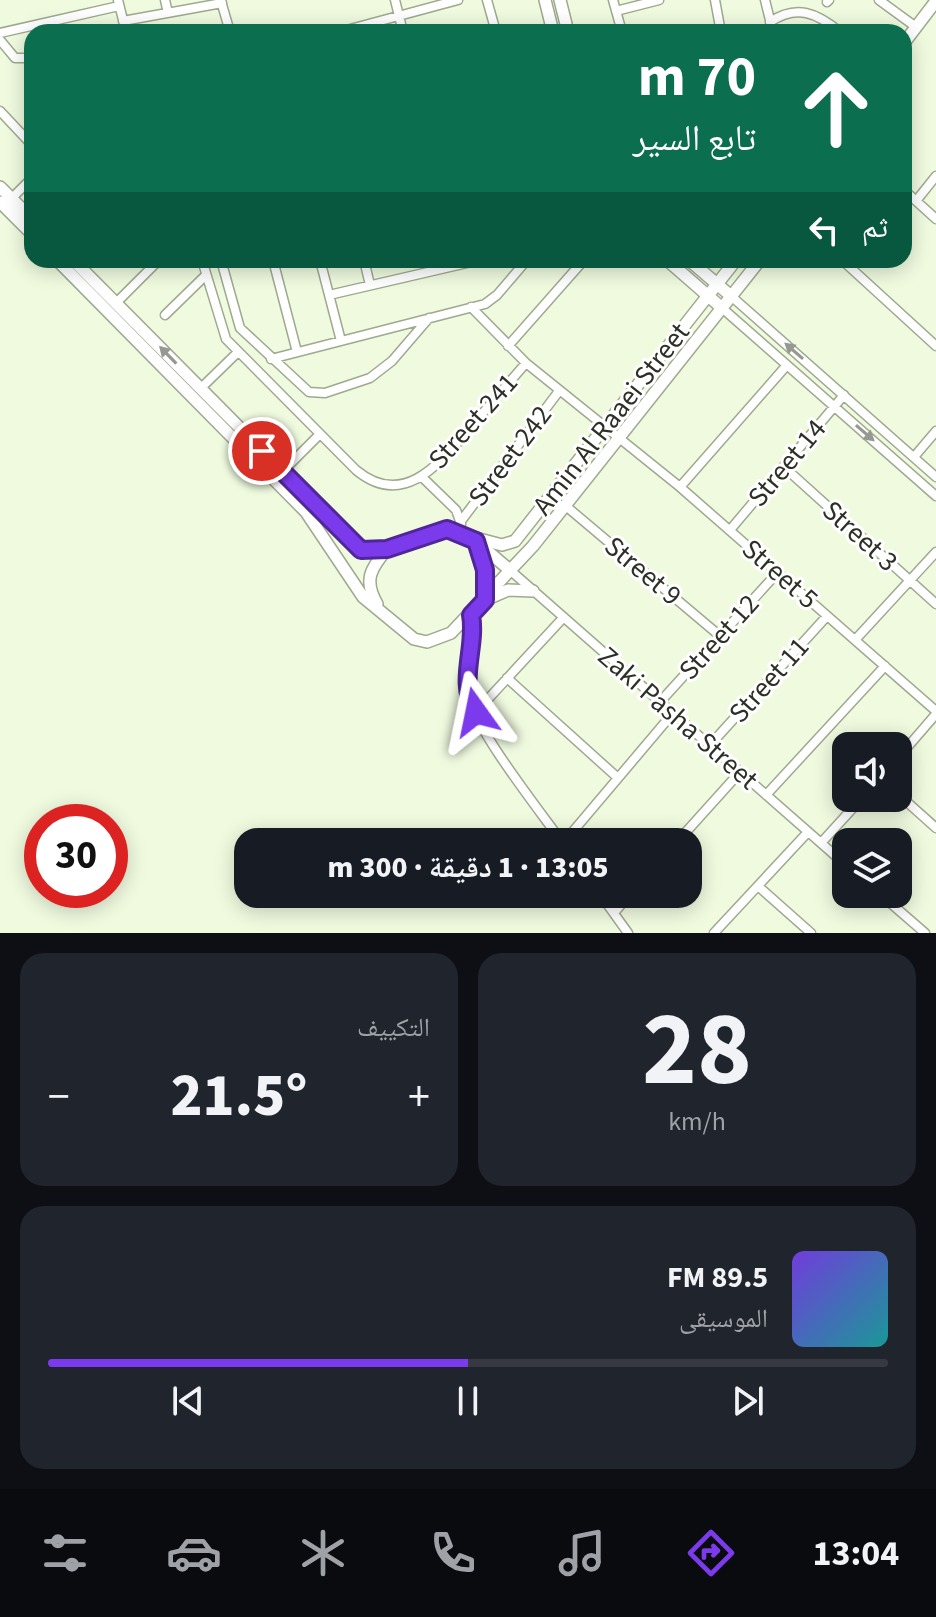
<!DOCTYPE html>
<html lang="ar">
<meta charset="utf-8">
<style>
:root{--surface:#171b24;--page:#20242c;--text:#f1f3f6;--muted:#9ea1a6;--line:#363941;--accent:#7c3aed}
body{margin:0;font-family:"Source Sans 3","Noto Naskh Arabic",sans-serif;background:var(--page);color:var(--text);direction:rtl;height:100vh;display:flex;flex-direction:column;font-size:30px;white-space:nowrap}
*{box-sizing:border-box;margin:0}
p{font-size:26px;color:var(--muted)}
.icon{flex:none;width:44px;height:44px;fill:none;stroke:currentColor;stroke-width:2;stroke-linecap:round;stroke-linejoin:round}
.map{position:relative;height:933px;overflow:hidden;direction:ltr}
.sheet{display:flex;flex-direction:column;gap:20px;padding:20px;background:#0d0f14;flex:1}
.sheet>*{flex:none}
.top-card{position:absolute;left:24px;top:24px;width:888px;height:244px;border-radius:24px;box-shadow:0 4px 20px #0003;direction:rtl;background:#0b6e4f;color:#fff;overflow:hidden}
.buttons{position:absolute;left:832px;top:732px;display:grid;gap:16px}
.buttons a{display:grid;place-items:center;width:80px;height:80px;border-radius:16px;background:var(--surface);box-shadow:0 4px 20px #0003;font-size:40px}
.speed{position:absolute;left:24px;top:804px;display:flex;gap:16px;font-size:40px;font-weight:700;text-align:center}
.speed>*{display:grid;place-content:center;width:104px;height:104px;border-radius:50%;background:var(--surface);box-shadow:0 4px 20px #0003;line-height:1}
.speed .limit{border:12px solid #d22;background:#fff;color:#111}
.pin{position:absolute;display:grid;place-items:center;width:68px;height:68px;color:#fff;margin:-34px;border:4px solid #fff;border-radius:50%;box-shadow:0 2px 8px #0007}
.me{position:absolute;width:88px;margin:-44px;rotate:348deg;stroke-linejoin:round;filter:drop-shadow(0 0 6px #0008)}
.turn{display:flex;align-items:center;gap:28px;height:168px;padding:0 24px;font-size:36px}
.turn .icon{width:104px;height:104px;stroke-width:2.5}
.turn b{display:block;font-size:56px;line-height:68px}
.then{display:flex;align-items:center;height:76px;padding:0 24px;background:#0003;gap:16px;font-size:30px}
.big{font-size:60px;font-weight:800;line-height:1.1}
.sheet .widget{flex:1;display:flex;flex-direction:column;justify-content:center;gap:12px;min-width:0;padding:0 28px;border-radius:24px;background:var(--page)}
.sheet .dial{align-items:center;gap:0}
.dial b{font-size:104px;line-height:1}
.song{display:flex;align-items:center;gap:24px}
.cover{width:96px;height:96px;border-radius:12px;background:linear-gradient(135deg,hsl(260 70% 55%),hsl(180 70% 35%))}
.played{height:8px;border-radius:4px;background:linear-gradient(90deg,var(--accent) 50%,var(--line) 50%)}
.keys{display:flex;justify-content:space-around;direction:ltr}
.heat{display:flex;justify-content:space-between;align-items:center;font-size:44px;direction:ltr}
.sheet .tiles{flex:1;display:grid;gap:20px;grid-template-columns:1fr 1fr}
.widget:last-child{grid-column:span 2}
.trip{position:absolute;left:234px;top:828px;width:468px;height:80px;border-radius:24px;background:var(--surface);box-shadow:0 4px 20px #0003;font-weight:800;line-height:80px;text-align:center;direction:rtl}
.dock{display:flex;height:128px;justify-content:space-around;align-items:center;background:#090b0e;color:var(--muted)}
.dock .icon{width:56px;height:56px}
.dock .active{color:var(--accent)}
.dock b{font-size:36px;color:var(--text)}
.map>svg:first-child{display:block}
.lines{fill:none;stroke-linecap:round;stroke-linejoin:round}
.minor-casing{stroke:#9fa990;stroke-width:11}
.tertiary-casing{stroke:#9fa990;stroke-width:14}
.minor{stroke:#fff;stroke-width:8}
.tertiary{stroke:#fff;stroke-width:11}
.oneway{fill:#969892}
.route-casing{stroke:#51269a;stroke-width:20}
.route{stroke:#7c3aed;stroke-width:14}
.labels{text-anchor:middle;dominant-baseline:central;stroke-width:6;stroke-linejoin:round;paint-order:stroke}
.street-label{font-size:28px;fill:#2d3026;stroke:#fff}
</style>
<div class="map">
<svg width="936" height="933" viewBox="0 0 936 933">
<rect width="100%" height="100%" fill="#effadf"/>
<g class="lines">
<defs>
<path id="minor" d="M118,0l8,32
M165,0l3,13
M395,0l8,32
M487,0l9,32
M613,0l9,32
M765,0l8,32
M879,0l37,27
M221,1l9,31
M827,2l2,-2
M616,11l43,-11
M123,21l99,-18
M770,22c27,-18 47,-9 70,10
M339,32l119,-32
M712,32l8,-5 -5,-27
M0,33l119,-27
M0,40l15,18h17
M0,111l32,34
M904,190l32,29
M10,200l22,-22
M916,201l20,-25
M202,260l24,79 130,131c49,41 86,-10 117,-45 17,-21 35,-41 53,-62
M221,260l19,68 69,64 16,1 45,-15 22,-17 37,-43
M273,260l24,92
M320,260l21,81
M364,260l6,25
M842,260l94,86
M329,295l151,-35
M731,296l205,181
M116,303l43,-43
M471,307l55,56 154,124 256,224
M722,308l214,188
M165,315l41,-40
M508,346l76,-86
M271,359l214,-55 12,-9 30,-35
M200,389l38,-37
M914,457l22,-26
M784,467l152,137
M282,472l38,-38
M422,477l34,33 5,14
M680,487l107,-122
M567,507l153,129
M461,521l98,-130
M730,530l114,-135
M511,571l335,294
M471,615c5,27 -8,53 -3,80 7,34 71,115 94,147
M855,640l81,-88
M507,678l111,100
M660,702l118,-130
M476,712l87,-94
M710,745l117,-129
M898,758l38,-44
M898,794l38,34
M766,795l119,-129
M564,842l109,-129
M677,842l63,-70
M821,843l41,-45
M758,886l53,47
M600,894l28,39
M880,894l45,39
M614,913l16,-19
M714,933l94,-101"/>
<path id="tertiary" d="M545,0l8,32
M560,0l8,32
M904,43l32,-42
M0,187l32,32
M0,202l32,32
M57,260l249,252 57,85 51,42 13,3 24,-9 82,-87 227,-286
M73,260l288,290c12,4 26,-1 37,-5 64,-23 63,-16 113,26
M667,260l55,48
M689,260l42,36
M472,537l30,8 13,-4 221,-281
M477,543l8,27v30l23,-10 25,1
M377,604c-14,-24 -6,-36 10,-55"/>
</defs>
<use href="#minor" class="minor-casing"/>
<use href="#tertiary" class="tertiary-casing"/>
<use href="#minor" class="minor"/>
<use href="#tertiary" class="tertiary"/>
</g>
<defs><path id="oneway-solid" d="M-6-.8H1V-3.2L6.5 0L1 3.2V.8H-6Z" transform="scale(2)"/></defs>
<g class="oneway">
<use href="#oneway-solid" transform="translate(794 351) rotate(-139)"/>
<use href="#oneway-solid" transform="translate(168 355) rotate(-134)"/>
<use href="#oneway-solid" transform="translate(865 433) rotate(41)"/>
</g>
<g class="lines">
<defs>
<path id="route" d="M262,451l99,99 26,-1 60,-20 29,12 9,29v30l-14,15c6,32 -14,67 5,97"/>
</defs>
<use href="#route" class="route-casing"/>
<use href="#route" class="route"/>
</g>
<g class="labels">
<g class="street-label">
<text transform="translate(611 419) rotate(-52)">Amin Al Raaei Street</text>
<text transform="translate(473 421) rotate(-48)">Street 241</text>
<text transform="translate(510 456) rotate(-53)">Street 242</text>
<text transform="translate(787 463) rotate(-50)">Street 14</text>
<text transform="translate(860 536) rotate(42)">Street 3</text>
<text transform="translate(643 571) rotate(40)">Street 9</text>
<text transform="translate(780 574) rotate(41)">Street 5</text>
<text transform="translate(719 637) rotate(-48)">Street 12</text>
<text transform="translate(769 680) rotate(-48)">Street 11</text>
<text transform="translate(678 718) rotate(41)">Zaki Pasha Street</text>
</g>
</g>
</svg>
<div class="buttons">
<a><svg class="icon" aria-label="sound" viewBox="0 0 24 24"><path d="M4 9h4l5-4v14l-5-4H4zM17 9q2 3 0 6"/></svg></a>
<a><svg class="icon" aria-label="layers" viewBox="0 0 24 24"><path d="M12 4l9 5-9 5-9-5zM3 14l9 5 9-5"/></svg></a>
</div>
<div class="speed"><div class="limit">30</div></div>
<div class="pin" style="left:262px;top:451px;background:#d93025"><svg class="icon" aria-label="arrive" viewBox="0 0 24 24"><path d="M6 21V4h12l-3 4 3 4H6"/></svg></div>
<svg class="me" style="left:476px;top:712px" viewBox="-20 -20 40 40"><path d="M0-17L14 15 0 8-14 15z" fill="#7c3aed" stroke="#fff" stroke-width="4"/></svg>
<div class="trip">13:05 · 1 دقيقة · 300 m</div>
<div class="top-card">
<div class="turn"><svg class="icon" aria-label="ahead" viewBox="0 0 24 24"><path d="M12 20V5M6 11l6-6 6 6"/></svg><div><b>70 m</b>تابع السير</div></div>
<div class="then">ثم<svg class="icon" aria-label="left" viewBox="0 0 24 24"><path d="M17 20v-9H6M10 6l-5 5 5 5"/></svg></div>
</div>
</div>
<section class="sheet">
<div class="tiles">
<div class="widget dial"><b>28</b><p>km/h</p></div>
<div class="widget"><p>التكييف</p>
<div class="heat"><a>−</a><b class="big">21.5°</b><a>+</a></div>
</div>
<div class="widget">
<div class="song"><i class="cover"></i><div><b>89.5 FM</b><p>الموسيقى</p></div></div>
<div class="played"></div>
<div class="keys"><svg class="icon" aria-label="previous" viewBox="0 0 24 24"><path d="M18 5L8 12l10 7zM5 5v14"/></svg><svg class="icon" aria-label="pause" viewBox="0 0 24 24"><path d="M8 5v14M16 5v14"/></svg><svg class="icon" aria-label="next" viewBox="0 0 24 24"><path d="M6 5l10 7-10 7zM19 5v14"/></svg></div>
</div>
</div>
</section>
<nav class="dock">
<b>13:04</b>
<svg class="icon active" aria-label="directions" viewBox="0 0 24 24"><path d="M12 3l9 9-9 9-9-9zM9 14v-3h6M13 9l2 2-2 2"/></svg>
<svg class="icon" aria-label="music" viewBox="0 0 24 24"><path d="M9 18V5l10-2v13"/><circle cx="6" cy="18" r="3"/><circle cx="16" cy="16" r="3"/></svg>
<svg class="icon" aria-label="phone" viewBox="0 0 24 24"><path d="M5 4h4l2 5-3 2q2 4 5 5l2-3 5 2v4C11 20 4 13 5 4z"/></svg>
<svg class="icon" aria-label="climate" viewBox="0 0 24 24"><path d="M12 3v18M4 7l16 10M4 17L20 7"/></svg>
<svg class="icon" aria-label="car" viewBox="0 0 24 24"><path d="M5 17H2v-5l4-1 3-4h7l3 4 3 1v5h-3M9 17h6M6 11h13"/><circle cx="7" cy="17" r="2"/><circle cx="17" cy="17" r="2"/></svg>
<svg class="icon" aria-label="filters" viewBox="0 0 24 24"><path d="M4 7h16M4 17h16"/><circle cx="9" cy="7" r="2"/><circle cx="15" cy="17" r="2"/></svg>
</nav>
